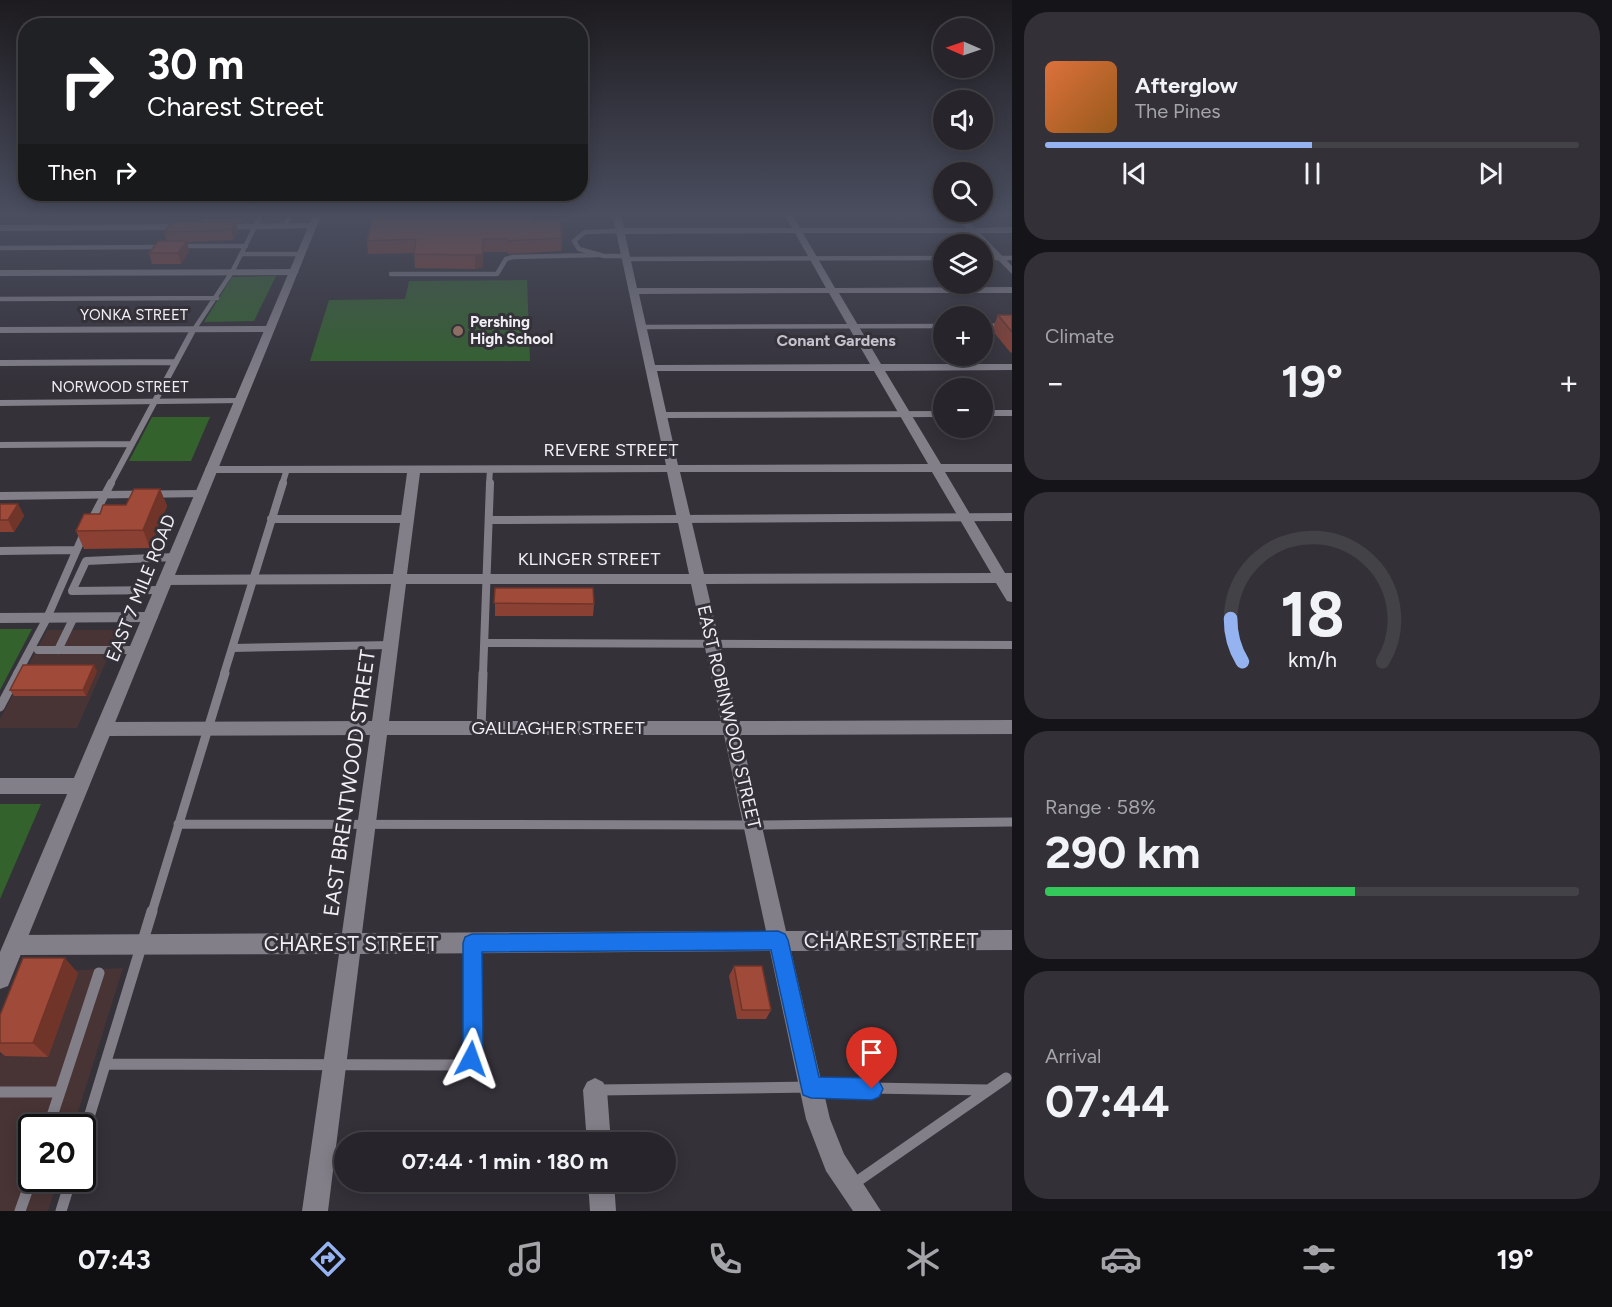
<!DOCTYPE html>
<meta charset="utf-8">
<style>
:root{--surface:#27252b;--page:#333137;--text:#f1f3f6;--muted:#a4a5a9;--line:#434247;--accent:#95b2f1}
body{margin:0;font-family:Figtree,sans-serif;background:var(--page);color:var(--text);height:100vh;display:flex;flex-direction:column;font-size:22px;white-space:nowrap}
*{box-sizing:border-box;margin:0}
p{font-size:20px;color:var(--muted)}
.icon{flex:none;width:33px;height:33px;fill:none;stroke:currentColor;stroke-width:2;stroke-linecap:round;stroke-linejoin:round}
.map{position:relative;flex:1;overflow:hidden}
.sheet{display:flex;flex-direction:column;gap:12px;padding:12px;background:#151418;width:600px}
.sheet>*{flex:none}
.top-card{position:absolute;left:18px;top:18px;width:570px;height:183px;border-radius:24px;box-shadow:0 3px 15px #0003,0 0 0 2px var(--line);background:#202124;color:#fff;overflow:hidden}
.needle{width:39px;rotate:272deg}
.tools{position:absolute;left:933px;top:18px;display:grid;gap:12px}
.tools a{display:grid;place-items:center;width:60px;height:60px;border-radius:50%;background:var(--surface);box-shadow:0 3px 15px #0003,0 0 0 2px var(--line);font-size:30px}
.speed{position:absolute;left:18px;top:1114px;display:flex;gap:12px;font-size:30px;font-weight:700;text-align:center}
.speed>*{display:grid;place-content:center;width:78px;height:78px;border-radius:50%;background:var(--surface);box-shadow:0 3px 15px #0003,0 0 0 2px var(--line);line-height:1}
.speed .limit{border:3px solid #111;border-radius:9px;background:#fff;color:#111}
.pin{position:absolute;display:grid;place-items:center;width:51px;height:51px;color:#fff;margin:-62px -26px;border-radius:50% 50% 50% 0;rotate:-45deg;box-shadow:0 0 6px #0007}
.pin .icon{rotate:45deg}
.me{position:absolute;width:66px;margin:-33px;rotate:4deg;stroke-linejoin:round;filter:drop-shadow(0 0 4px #0008)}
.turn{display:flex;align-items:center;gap:21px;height:126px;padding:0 30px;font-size:27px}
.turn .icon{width:78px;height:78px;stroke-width:2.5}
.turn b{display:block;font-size:42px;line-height:51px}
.then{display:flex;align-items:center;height:57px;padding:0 30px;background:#0003;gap:12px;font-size:22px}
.big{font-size:45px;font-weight:700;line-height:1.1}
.sheet .tile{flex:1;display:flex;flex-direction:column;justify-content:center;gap:9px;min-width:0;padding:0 21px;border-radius:24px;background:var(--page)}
.sheet .dial{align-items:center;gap:0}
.dial svg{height:156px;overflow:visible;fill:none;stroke:var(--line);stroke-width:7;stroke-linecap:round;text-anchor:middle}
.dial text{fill:var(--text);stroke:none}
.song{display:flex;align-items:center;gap:18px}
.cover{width:72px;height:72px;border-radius:9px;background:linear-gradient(135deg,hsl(20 70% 55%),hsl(30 70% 35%))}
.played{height:6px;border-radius:3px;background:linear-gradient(90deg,var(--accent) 50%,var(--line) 50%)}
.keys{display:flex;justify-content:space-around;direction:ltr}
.heat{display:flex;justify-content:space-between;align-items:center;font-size:33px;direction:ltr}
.charge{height:9px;border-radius:4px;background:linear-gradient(90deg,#34c759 58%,var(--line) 0)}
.trip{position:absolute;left:334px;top:1132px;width:342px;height:60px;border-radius:30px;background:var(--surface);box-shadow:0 3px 15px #0003,0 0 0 2px var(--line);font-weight:700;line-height:60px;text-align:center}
.dock{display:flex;height:96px;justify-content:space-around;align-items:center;background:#100f11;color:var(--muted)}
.dock .icon{width:42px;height:42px}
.dock .current{color:var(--accent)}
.dock b{font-size:27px;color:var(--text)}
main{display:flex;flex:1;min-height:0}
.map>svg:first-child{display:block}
.commercial{fill:#493435}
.green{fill:#33622d}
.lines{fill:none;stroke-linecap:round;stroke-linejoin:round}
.service-far4{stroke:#827f89;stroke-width:4.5}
.service-far3{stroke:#827f89;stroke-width:6}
.service-far2{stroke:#827f89;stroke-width:8}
.service-far1{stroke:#827f89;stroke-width:9}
.service{stroke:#827f89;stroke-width:11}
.minor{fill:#827f89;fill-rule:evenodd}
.tertiary{fill:#827f89;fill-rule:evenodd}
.wall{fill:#8a4032}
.shaded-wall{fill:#703429}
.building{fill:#a04b3a;stroke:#703429;stroke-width:1.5}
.route{fill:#1a73e8;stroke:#114b97;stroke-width:1.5}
.education-dot{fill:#8d6e63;stroke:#343139;stroke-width:2}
.labels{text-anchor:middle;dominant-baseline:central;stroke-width:6;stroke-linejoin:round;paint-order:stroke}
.far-street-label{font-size:15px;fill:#f1eff5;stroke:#343139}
.far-poi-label{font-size:15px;font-weight:bold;fill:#f1eff5;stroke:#343139;text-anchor:start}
.far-neighbourhood-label{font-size:16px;font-weight:bold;fill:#c6c2cd;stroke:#343139}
.street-label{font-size:18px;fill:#f1eff5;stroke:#343139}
.near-street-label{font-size:21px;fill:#f1eff5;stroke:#343139}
</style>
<main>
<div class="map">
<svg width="1012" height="1211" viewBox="0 0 1012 1211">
<rect width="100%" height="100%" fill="#343139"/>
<path class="commercial" d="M47,630h73l-43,98h-77v-9z
M123,968l-50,160h-41v51h26l-10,32h-48v-155l34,-84z"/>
<path class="green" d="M276,276l-22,45 -50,1 28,-45z
M527,280l3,81h-220l19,-61 76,-1 4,-18z
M152,417h58l-19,44h-62z
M0,629h32l-32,61z
M0,804h41l-41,95z"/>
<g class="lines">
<path class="service-far4" d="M285,226l6,-13
M620,231l-35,1 -11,9 5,8 25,7h22
M178,246h68
M0,248l163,-1
M242,254h59
M982,258h30
M626,259l318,-1
M391,274h106l9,-15 7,-2 84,-2
M0,299l217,-1
M982,326l30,-1
M642,327l302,-1
M191,334l41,-62 30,-59"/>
<path class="service-far3" d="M0,363l176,-1
M982,413h30
M662,415l282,-1
M0,445l132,-1
M110,485l82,-153
M282,485l5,-16
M489,485l1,-16"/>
<path class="service-far2" d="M271,519h136
M489,520l523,-3
M91,521l20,-38
M0,551l75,-1
M161,590l-89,1 14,-30 89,-4
M485,643l527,2
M232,648l159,-3
M38,650h99
M58,650l16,-33
M17,674l30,-56 38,-87
M224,674l59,-191
M483,674l7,-191"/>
<path class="service-far1" d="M0,707l18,-34
M481,728l2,-55
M178,824l575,1 259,-3
M152,912l73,-239"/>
<path class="service" d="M105,1064l362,1 6,-18 -1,-102
M599,1090l212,-3 177,3
M0,1092h60l39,-119
M48,1128l12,-36
M82,1140l70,-229
M852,1185l154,-107
M20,1211l12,-34
M61,1211l10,-32"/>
<path class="minor" d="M612,213h8l4,15h168l-9,-15h8l9,15h166l-13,-15h9l13,15 37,-1v6h-32l32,33v8l-41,-41h-168l32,55 177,-1v6h-173l42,71h131v6l-127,1 56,93h71v8h-67l60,101h7v29l-5,-1 -11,-18 -290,1 32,137 274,-1v14l-271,1 45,196 226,-1v20l-221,1 39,168 14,35 37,57h-28l-27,-40 -20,-52 -36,-168 -410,3 -32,257h-26l37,-257 -325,1 -7,-3 -3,-7 3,-7 7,-3 328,-2 28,-198 -266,1 -6,-2 -3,-5 3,-5 6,-2 268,-1 19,-137 -225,1 -7,-5 7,-5 227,-1 14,-101h-196l-6,-4 2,-3 459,-1zM795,233l31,55h-189l-12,-54zM829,293l41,71 -215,1 -16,-71zM657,371h217l54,93 -250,1zM667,472l22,102h-282l13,-101zM680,472h252l59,101 -287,1zM406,584h285l30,137h-332zM387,735h337l42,196 -404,2z
M313,223l3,1v4l-97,2 -4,-3 4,-3z
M0,225l189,-1 4,3 -4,3 -189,1z
M0,270l294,-1 5,3 -5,3 -294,1z
M0,327l269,-1 5,3 -5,3 -269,1z
M239,398l4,1v4l-243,3v-6z
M200,490l7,4 -2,3 -205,3v-8z
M150,612l5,1 3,4 -3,4 -5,1 -150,1v-10z
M0,778h80l6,3 3,5 -3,5 -6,3h-80z
M595,1078l8,4 4,8 4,53h-24l-4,-53 4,-8z
M588,1182h26l2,29h-26z"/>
<path class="tertiary" d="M314,213h8l-314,773 -8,3v-37z"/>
</g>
<path class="wall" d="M202,213h47l-5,9h-8l2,10 -5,8 -46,2 2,9 -8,13h-29l-3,-11 18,-12 -3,-9 40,-10z
M266,213h20l-1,1z
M866,213h45l-3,7h-15z
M531,221l31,17 -1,13 -53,3v-2h-25v15l-8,2 -60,-1 -1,-15 -46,1 -1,-13z
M998,315h14v38l-2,-1 -18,-22z
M160,489l7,17 -17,42 -66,1 -8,-18 24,-17 26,-9z
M0,504h18l6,12 -10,16h-14z
M495,588l99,16 -1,12h-98z
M97,671l-11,25h-72l-4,-6z
M734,966l37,44 -5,9h-29l-8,-43z
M78,973l-30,84 -43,-1 -5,-4v-37z"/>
<path class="shaded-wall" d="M242,213h7l-5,9z
M236,222l2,10 -5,8 -2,-10z
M483,239v28l-8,2v-14z
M187,241l2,10 -8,13 -3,-11z
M160,489l7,17 -17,42 -7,-18z
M18,504l6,12 -10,16 -6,-12z
M94,665l3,6 -11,25 -3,-6z
M65,958l13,15 -30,84 -15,-14z"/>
<path class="building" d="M374,213h157v8l29,-1 2,18 -54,3v-2h-25v15l-8,1 -61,-1 2,-15 -49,2z
M176,222h60l-5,8 -67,2 6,-8z
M158,241h29l-9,12h-29z
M998,315h14v17z
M134,489h26l-17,41 -67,1 8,-17h16l3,-9h23z
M0,504h18l-10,16h-8z
M495,588h98l1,16 -100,-1z
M23,665h71l-11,25h-73z
M23,958h42l-32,85h-33v-28z
M734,966h28l9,44h-29z"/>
<linearGradient id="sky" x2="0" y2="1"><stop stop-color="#1d1b1f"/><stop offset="0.56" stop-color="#4a4e5f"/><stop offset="1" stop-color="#4a4e5f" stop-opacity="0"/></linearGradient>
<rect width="1012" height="383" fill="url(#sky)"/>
<path class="route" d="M778,931l7,3 3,6 31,137 53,1 7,3 4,8 -4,8 -7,3 -61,-2 -8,-3 -32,-145 -289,2 1,95 -5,19 -7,3 -8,-3 -3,-7 3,-12v-104l2,-6 7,-3z"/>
<circle class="education-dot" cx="458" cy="331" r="6"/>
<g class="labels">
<g class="far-street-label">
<text x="134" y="315">YONKA STREET</text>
<text x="120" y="387">NORWOOD STREET</text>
</g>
<g class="far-poi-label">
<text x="470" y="322">Pershing<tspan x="470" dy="17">High School</tspan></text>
</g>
<g class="far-neighbourhood-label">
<text x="836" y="340">Conant Gardens</text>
</g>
<g class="street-label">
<text x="611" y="450">REVERE STREET</text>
<text x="589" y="559">KLINGER STREET</text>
<text transform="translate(141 588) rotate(-68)">EAST 7 MILE ROAD</text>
<text transform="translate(729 717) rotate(77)">EAST ROBINWOOD STREET</text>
<text x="558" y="728">GALLAGHER STREET</text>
</g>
<g class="near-street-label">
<text transform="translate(349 783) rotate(-82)">EAST BRENTWOOD STREET</text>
<text x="891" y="940">CHAREST STREET</text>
<text x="351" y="943">CHAREST STREET</text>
</g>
</g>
</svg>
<div class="tools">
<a><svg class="needle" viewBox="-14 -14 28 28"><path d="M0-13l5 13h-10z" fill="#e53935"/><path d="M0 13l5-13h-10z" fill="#a4a5a9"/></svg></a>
<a><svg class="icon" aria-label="sound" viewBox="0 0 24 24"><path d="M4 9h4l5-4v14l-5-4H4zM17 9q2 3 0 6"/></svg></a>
<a><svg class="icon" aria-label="search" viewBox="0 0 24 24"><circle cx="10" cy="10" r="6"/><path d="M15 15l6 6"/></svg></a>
<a><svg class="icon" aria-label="layers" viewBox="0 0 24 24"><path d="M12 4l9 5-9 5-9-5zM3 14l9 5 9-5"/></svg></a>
<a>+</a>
<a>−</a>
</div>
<div class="speed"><div class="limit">20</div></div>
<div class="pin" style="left:872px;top:1089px;background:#d93025"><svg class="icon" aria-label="arrive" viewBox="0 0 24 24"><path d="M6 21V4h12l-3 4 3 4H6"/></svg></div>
<svg class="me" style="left:471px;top:1059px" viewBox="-20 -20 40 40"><path d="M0-17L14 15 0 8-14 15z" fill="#1a73e8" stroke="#fff" stroke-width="4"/></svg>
<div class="trip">07:44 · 1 min · 180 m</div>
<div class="top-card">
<div class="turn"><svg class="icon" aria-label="right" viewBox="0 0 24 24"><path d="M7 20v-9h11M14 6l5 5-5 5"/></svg><div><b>30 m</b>Charest Street</div></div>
<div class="then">Then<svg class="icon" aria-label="right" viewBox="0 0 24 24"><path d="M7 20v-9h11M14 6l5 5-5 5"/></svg></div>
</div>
</div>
<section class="sheet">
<div class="tile">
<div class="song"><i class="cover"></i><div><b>Afterglow</b><p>The Pines</p></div></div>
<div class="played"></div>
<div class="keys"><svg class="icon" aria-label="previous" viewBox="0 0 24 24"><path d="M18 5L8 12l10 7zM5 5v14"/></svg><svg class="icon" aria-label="pause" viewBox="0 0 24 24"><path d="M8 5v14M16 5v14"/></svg><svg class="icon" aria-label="next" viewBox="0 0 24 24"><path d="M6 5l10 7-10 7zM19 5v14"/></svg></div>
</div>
<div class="tile"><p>Climate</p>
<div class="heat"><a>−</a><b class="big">19°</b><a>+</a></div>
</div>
<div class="tile dial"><svg viewBox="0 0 100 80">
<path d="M14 69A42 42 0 1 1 86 69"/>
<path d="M14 69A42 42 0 0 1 8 47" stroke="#95b2f1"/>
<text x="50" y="56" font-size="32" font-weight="700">18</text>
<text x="50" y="72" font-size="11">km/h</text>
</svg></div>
<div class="tile"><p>Range · 58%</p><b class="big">290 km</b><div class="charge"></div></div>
<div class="tile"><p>Arrival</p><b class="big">07:44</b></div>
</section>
</main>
<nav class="dock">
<b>07:43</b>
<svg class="icon current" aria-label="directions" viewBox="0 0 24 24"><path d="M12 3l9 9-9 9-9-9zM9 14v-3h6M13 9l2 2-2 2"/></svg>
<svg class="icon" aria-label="music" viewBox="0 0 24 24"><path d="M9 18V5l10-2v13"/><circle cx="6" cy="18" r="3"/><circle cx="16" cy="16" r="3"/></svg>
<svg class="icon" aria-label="phone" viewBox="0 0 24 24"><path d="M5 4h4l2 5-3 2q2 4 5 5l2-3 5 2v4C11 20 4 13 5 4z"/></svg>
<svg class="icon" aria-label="climate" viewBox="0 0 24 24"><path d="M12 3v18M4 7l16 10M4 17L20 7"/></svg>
<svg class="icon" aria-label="car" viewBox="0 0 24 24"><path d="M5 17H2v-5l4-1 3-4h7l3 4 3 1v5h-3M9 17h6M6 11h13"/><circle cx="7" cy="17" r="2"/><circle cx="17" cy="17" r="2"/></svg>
<svg class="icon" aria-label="filters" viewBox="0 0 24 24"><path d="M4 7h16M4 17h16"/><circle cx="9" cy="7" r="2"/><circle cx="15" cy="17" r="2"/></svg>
<b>19°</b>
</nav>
